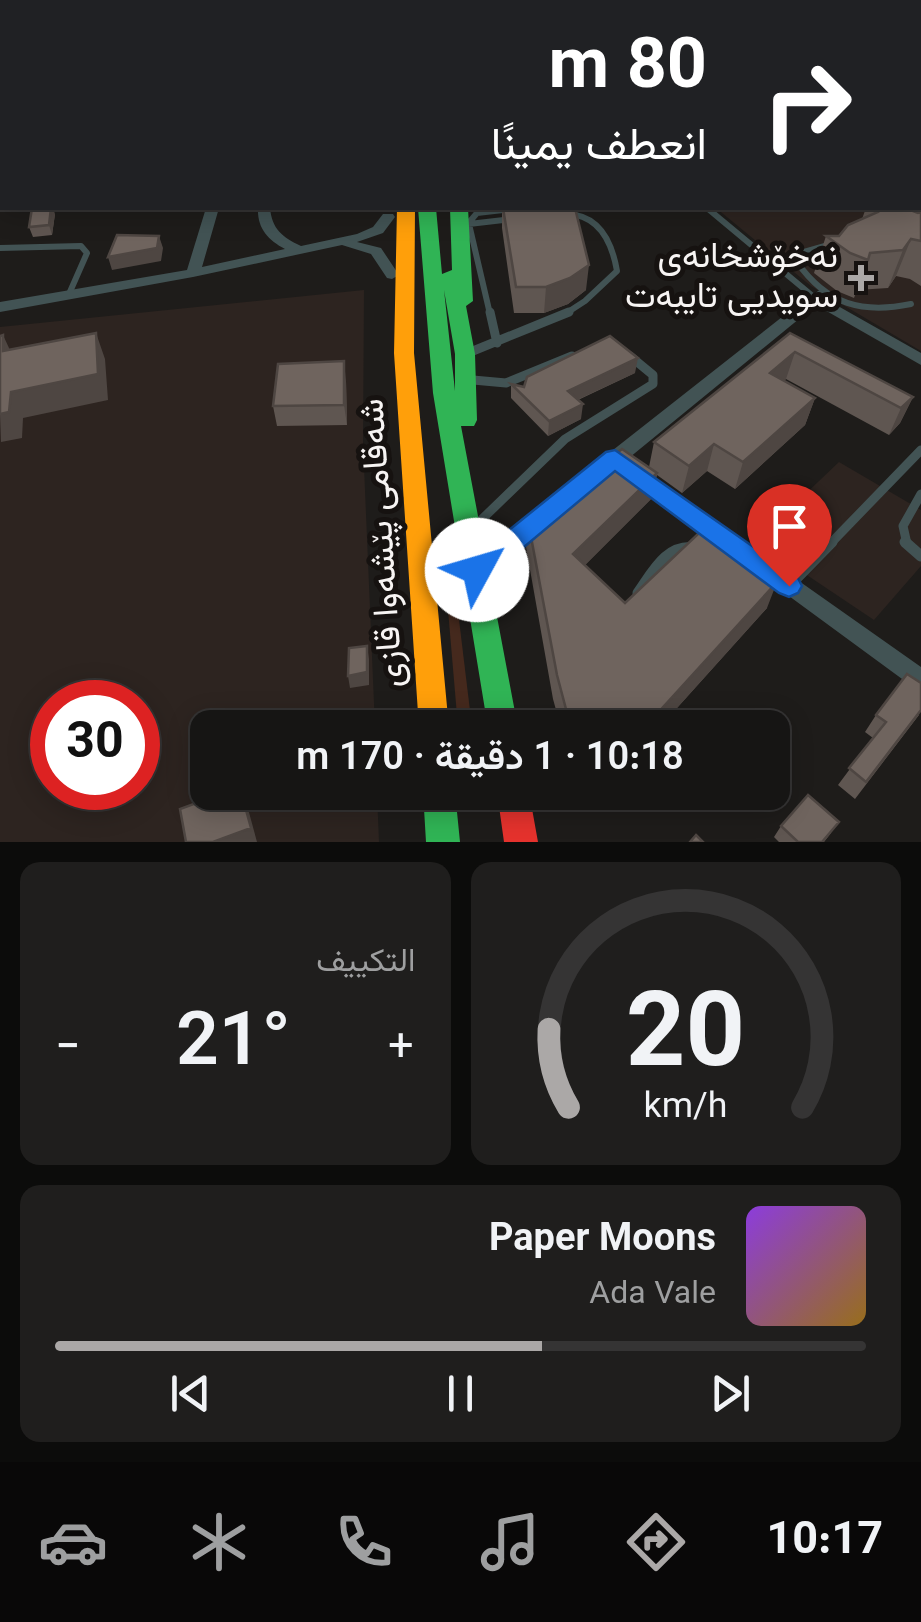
<!DOCTYPE html>
<html lang="ar">
<meta charset="utf-8">
<style>
:root{--surface:#161514;--page:#1f1e1d;--text:#f1f3f6;--muted:#9e9fa0;--line:#353434;--accent:#aba8a7}
body{margin:0;font-family:Georgia,Vazirmatn,serif;background:var(--page);color:var(--text);direction:rtl;height:100vh;display:flex;flex-direction:column;font-size:38px;white-space:nowrap}
*{box-sizing:border-box;margin:0}
p{font-size:32px;color:var(--muted)}
.icon{flex:none;width:55px;height:55px;fill:none;stroke:currentColor;stroke-width:2;stroke-linecap:round;stroke-linejoin:round}
.map{position:relative;height:842px;overflow:hidden;direction:ltr}
.drawer{display:flex;flex-direction:column;gap:20px;padding:20px;background:#0c0c0b;flex:1}
.drawer>*{flex:none}
.guide{position:absolute;left:0px;top:0px;width:922px;height:210px;box-shadow:0 5px 25px #0003,0 0 0 2px var(--line);direction:rtl;background:#202124;color:#fff;overflow:hidden}
.speed{position:absolute;left:30px;top:680px;display:flex;gap:20px;font-size:50px;font-weight:700;text-align:center}
.speed>*{display:grid;place-content:center;width:130px;height:130px;border-radius:50%;background:var(--surface);box-shadow:0 5px 25px #0003,0 0 0 2px var(--line);line-height:1}
.speed .limit{border:15px solid #d22;background:#fff;color:#111}
.pin{position:absolute;display:grid;place-items:center;width:85px;height:85px;color:#fff;margin:-102px -42px;border-radius:50% 50% 50% 0;rotate:-45deg;box-shadow:0 0 10px #0007}
.pin .icon{rotate:45deg}
.me{position:absolute;width:110px;margin:-55px;rotate:51deg;stroke-linejoin:round;filter:drop-shadow(0 0 8px #0008)}
.turn{display:flex;align-items:center;gap:35px;height:210px;padding:0 50px;font-size:45px}
.turn .icon{width:130px;height:130px;stroke-width:2.5}
.turn b{display:block;font-size:70px;line-height:85px}
.big{font-size:75px;font-weight:600;line-height:1.1}
.drawer .tile{flex:1;display:flex;flex-direction:column;justify-content:center;gap:15px;min-width:0;padding:0 35px;border-radius:20px;background:var(--page)}
.drawer .dial{align-items:center;gap:0}
.dial svg{height:260px;overflow:visible;fill:none;stroke:var(--line);stroke-width:7;stroke-linecap:round;text-anchor:middle}
.dial text{fill:var(--text);stroke:none}
.song{display:flex;align-items:center;gap:30px}
.cover{width:120px;height:120px;border-radius:15px;background:linear-gradient(135deg,hsl(270 70% 55%),hsl(40 70% 35%))}
.played{height:10px;border-radius:5px;background:linear-gradient(90deg,var(--accent) 60%,var(--line) 60%)}
.keys{display:flex;justify-content:space-around;direction:ltr}
.heat{display:flex;justify-content:space-between;align-items:center;font-size:55px;direction:ltr}
.drawer .tiles{flex:1;display:grid;gap:20px;grid-template-columns:1fr 1fr}
.tile:last-child{grid-column:span 2}
.trip{position:absolute;left:190px;top:710px;width:600px;height:100px;border-radius:20px;background:var(--surface);box-shadow:0 5px 25px #0003,0 0 0 2px var(--line);font-weight:600;line-height:100px;text-align:center;direction:rtl}
.dock{display:flex;height:160px;justify-content:space-around;align-items:center;background:#090808;color:var(--muted)}
.dock .icon{width:70px;height:70px}
.dock .selected{color:var(--accent)}
.dock b{font-size:45px;color:var(--text)}
.map>svg:first-child{display:block}
.built{fill:#2d2420;fill-rule:evenodd}
.green{fill:#45291d}
.lines{fill:none;stroke-linecap:round;stroke-linejoin:round}
.lane-far2{stroke:#425354;stroke-width:6}
.lane-far1{stroke:#425354;stroke-width:9}
.lane{stroke:#425354;stroke-width:11}
.street{fill:#425354;fill-rule:evenodd}
.fast{fill:#30b455;fill-rule:evenodd}
.slow{fill:#ff9f0a;fill-rule:evenodd}
.jam{fill:#e5322d;fill-rule:evenodd}
.wall{fill:#5f5651}
.shaded-wall{fill:#4e4642}
.building{fill:#6f645e;stroke:#4e4642;stroke-width:2.5}
.route{fill:#1a73e8;stroke:#114b97;stroke-width:2.5}
.poi-dot{fill:#aba8a7;stroke:#161210;stroke-width:4}
.labels{text-anchor:middle;dominant-baseline:central;stroke-width:10;stroke-linejoin:round;paint-order:stroke}
.poi-label{font-size:35px;fill:#f7f4f3;stroke:#161210;text-anchor:end}
.street-label{font-size:35px;fill:#f7f4f3;stroke:#161210}
</style>
<div class="map">
<svg width="921" height="842" viewBox="0 0 921 842">
<rect width="100%" height="100%" fill="#1e1c1a"/>
<path class="built" d="M716,208h162l43,25v118l-110,-65z
M364,290l-1,153 12,284 -167,1v64l169,1 2,49h-379v-515zM52,702h86v86h-86z
M839,462l82,48v56l-47,54 -118,-79z"/>
<path class="green" d="M452,562l20,165h-14l-14,-164z"/>
<g class="lines">
<path class="lane-far2" d="M707,208l108,90 4,-4
M466,226l11,-13 45,-5
M832,244l-28,8 -7,10c30,43 66,52 114,42
M0,248l81,-2 6,7 -18,41
M490,314l-21,-90 43,-5
M565,314l20,-13 32,-30c-5,-29 -18,-56 -50,-57"/>
<path class="lane-far1" d="M490,312l7,31
M468,353l101,-41
M473,380l33,3 66,-27
M479,522l86,-83 88,-55v-9l-23,-19
M830,544l91,-94
M907,544l-4,-18 18,-32"/>
<path class="lane" d="M905,542l16,14
M789,586l43,-44
M638,593c15,-21 28,-49 57,-45"/>
<path class="street" d="M275,0h10v2h-9z
M695,0h10l1,2h-9z
M790,0h10l2,2h-10z
M892,0h11l2,2h-10z
M920,4h1v6h-1z
M0,91h2v6h-2z
M0,126l2,1v6l-2,1z
M2,150v10l-2,1v-10z
M206,208h13l-17,59 83,-18c-17,-9 -28,-21 -27,-41h12c2,21 12,29 31,38l56,-12 16,-7 10,-13h10l2,3 -12,16 -26,9 24,6 18,27 -7,4 -5,-1 -16,-24 -29,-9 -149,32 -193,35v-10l187,-32z
M815,293l106,60v12l-105,-60 -203,166h-14l-2,-5 2,-5 211,-166z
M634,465l287,202v23l-8,-3 -286,-210 -2,-5 2,-5z
M543,510l7,2 3,5 -3,5 -66,55 -7,2 -7,-2 -3,-6 3,-6 66,-53z"/>
<path class="fast" d="M439,0h13l2,2h-13z
M529,0h85l2,2h-85z
M418,208h18l6,66 10,-4 -2,-62h18l5,93 -7,5 9,48 2,66 -3,6h-13l57,302h-30l-55,-335zM444,290l11,64v37z
M423,792h32l5,50h-34z"/>
<path class="slow" d="M364,0h15l2,2h-15z
M483,0h27l2,2h-27z
M397,208h18l-1,145 35,375h-30l-25,-375z"/>
<path class="jam" d="M386,0h15l2,2h-15z
M920,71h1v9h-1z
M497,792h32l9,50h-34z"/>
</g>
<path class="wall" d="M502,208h73l11,82 -18,14 -24,9h-30l-12,-85z
M866,208h39l13,5 3,-1v74l-11,-7 -14,-3 -8,12 -31,2 -3,8 -17,-7 -23,-18 12,-37h13l23,-17z
M55,214l-3,21 -19,2 -4,-10z
M790,333l123,64 -13,26 -11,12 -103,-56 -2,2 31,17 -10,27 -70,64 -28,-18 -25,22 -25,-18 -6,24 -66,66 40,38 142,5 -108,120h-98l-8,-29 -27,-152 2,-26 121,-54 5,-25z
M635,373l-57,27 3,19 -33,17 -37,-38v-14l13,3z
M346,381l1,44 -70,1 -4,-20z
M876,715h43l-64,84 -17,-14 35,-47 -8,-6z
M578,792h22l-17,20z
M781,826l50,7 -7,9h-45l-5,-5z"/>
<path class="shaded-wall" d="M51,208h2l2,6 -3,21 -3,-10z
M159,236l4,12 -2,13 -49,9 -4,-13z
M911,239l-15,37 -8,12 15,-38z
M589,265l-3,25 -18,14 -24,9 2,-26z
M96,333l9,26 3,41 -85,18 -1,20 -21,4 -1,-28 11,-22z
M3,335l12,26 -12,-10z
M795,352l-9,27 -25,21 9,-27z
M638,358l-3,15 -69,32 2,-14z
M344,361l2,20 1,44 -3,-20z
M913,397l-13,26 -11,12 12,-27z
M815,398l-10,27 -70,64 8,-27z
M583,404l-2,15 -33,17 1,-15z
M714,444l-7,27 -25,22 7,-27z
M657,473l-6,26 -82,82 4,-27z
M777,582l-10,26 -108,120h-15z
M367,646l2,13v26l-19,3 -2,-12z
M241,792l6,13 10,37h-44z
M587,792h13l-17,20z"/>
<path class="building" d="M32,208h19l-2,17 -20,2z
M503,208h72l14,57 -19,13 -24,9h-30z
M876,208h29l13,5 3,-1v29l-10,-2 -8,11 -33,3 -2,7 -18,-7 -24,-17h13l9,-11 30,-13z
M117,235l42,1 -2,12 -49,9z
M96,333l2,41 -87,18 -2,20 -9,2v-78l3,-1v16z
M790,333l123,64 -12,11 -106,-56 -25,21 45,25 -72,64 -29,-18 -25,22 -35,-24z
M610,336l28,22 -70,33 15,13 -34,17 -38,-37 13,3 3,-10z
M344,361v44l-71,1 5,-42z
M622,449l35,24 -84,81 52,49 74,-70 78,49 -133,146h-73l-14,-53 -29,-154z
M367,646v26l-19,4 1,-28z
M907,674l14,9v27l-55,72 -17,-14 37,-46 -10,-7z
M719,714l17,14h-29z
M226,792h15l10,36 -38,14h-27l-6,-33z
M808,795l31,27 -17,20h-24l-17,-16z
M696,835l7,7h-13z"/>
<path class="route" d="M615,450l183,128 4,8 -4,7 -9,4 -10,-4 -164,-122 -128,107 -10,3 -9,-3 -4,-8 4,-7 138,-111z"/>
<path class="poi-dot" d="M856 263h10v10h10v10h-10v10h-10v-10h-10v-10h10z"/>
<g class="labels">
<g class="poi-label">
<text x="838" y="258">نەخۆشخانەی<tspan x="838" dy="40">سویدیی تایبەت</tspan></text>
</g>
<g class="street-label">
<text transform="translate(384 543) rotate(-94)">شەقامی پێشەوا قازی</text>
</g>
</g>
</svg>
<div class="speed"><div class="limit">30</div></div>
<div class="pin" style="left:789px;top:586px;background:#d93025"><svg class="icon" aria-label="arrive" viewBox="0 0 24 24"><path d="M6 21V4h12l-3 4 3 4H6"/></svg></div>
<svg class="me" style="left:477px;top:570px" viewBox="-20 -20 40 40"><circle r="19" fill="#fff"/><path d="M0-13L10 11 0 6-10 11z" fill="#1a73e8"/></svg>
<div class="trip">10:18 · 1 دقيقة · 170 m</div>
<div class="guide">
<div class="turn"><svg class="icon" aria-label="right" viewBox="0 0 24 24"><path d="M7 20v-9h11M14 6l5 5-5 5"/></svg><div><b>80 m</b>انعطف يمينًا</div></div>
</div>
</div>
<section class="drawer">
<div class="tiles">
<div class="tile dial"><svg viewBox="0 0 100 80">
<path d="M14 69A42 42 0 1 1 86 69"/>
<path d="M14 69A42 42 0 0 1 8 45" stroke="#aba8a7"/>
<text x="50" y="56" font-size="32" font-weight="700">20</text>
<text x="50" y="72" font-size="11">km/h</text>
</svg></div>
<div class="tile"><p>التكييف</p>
<div class="heat"><a>−</a><b class="big">21°</b><a>+</a></div>
</div>
<div class="tile">
<div class="song"><i class="cover"></i><div><b>Paper Moons</b><p>Ada Vale</p></div></div>
<div class="played"></div>
<div class="keys"><svg class="icon" aria-label="previous" viewBox="0 0 24 24"><path d="M18 5L8 12l10 7zM5 5v14"/></svg><svg class="icon" aria-label="pause" viewBox="0 0 24 24"><path d="M8 5v14M16 5v14"/></svg><svg class="icon" aria-label="next" viewBox="0 0 24 24"><path d="M6 5l10 7-10 7zM19 5v14"/></svg></div>
</div>
</div>
</section>
<nav class="dock">
<b>10:17</b>
<svg class="icon selected" aria-label="directions" viewBox="0 0 24 24"><path d="M12 3l9 9-9 9-9-9zM9 14v-3h6M13 9l2 2-2 2"/></svg>
<svg class="icon" aria-label="music" viewBox="0 0 24 24"><path d="M9 18V5l10-2v13"/><circle cx="6" cy="18" r="3"/><circle cx="16" cy="16" r="3"/></svg>
<svg class="icon" aria-label="phone" viewBox="0 0 24 24"><path d="M5 4h4l2 5-3 2q2 4 5 5l2-3 5 2v4C11 20 4 13 5 4z"/></svg>
<svg class="icon" aria-label="climate" viewBox="0 0 24 24"><path d="M12 3v18M4 7l16 10M4 17L20 7"/></svg>
<svg class="icon" aria-label="car" viewBox="0 0 24 24"><path d="M5 17H2v-5l4-1 3-4h7l3 4 3 1v5h-3M9 17h6M6 11h13"/><circle cx="7" cy="17" r="2"/><circle cx="17" cy="17" r="2"/></svg>
</nav>
